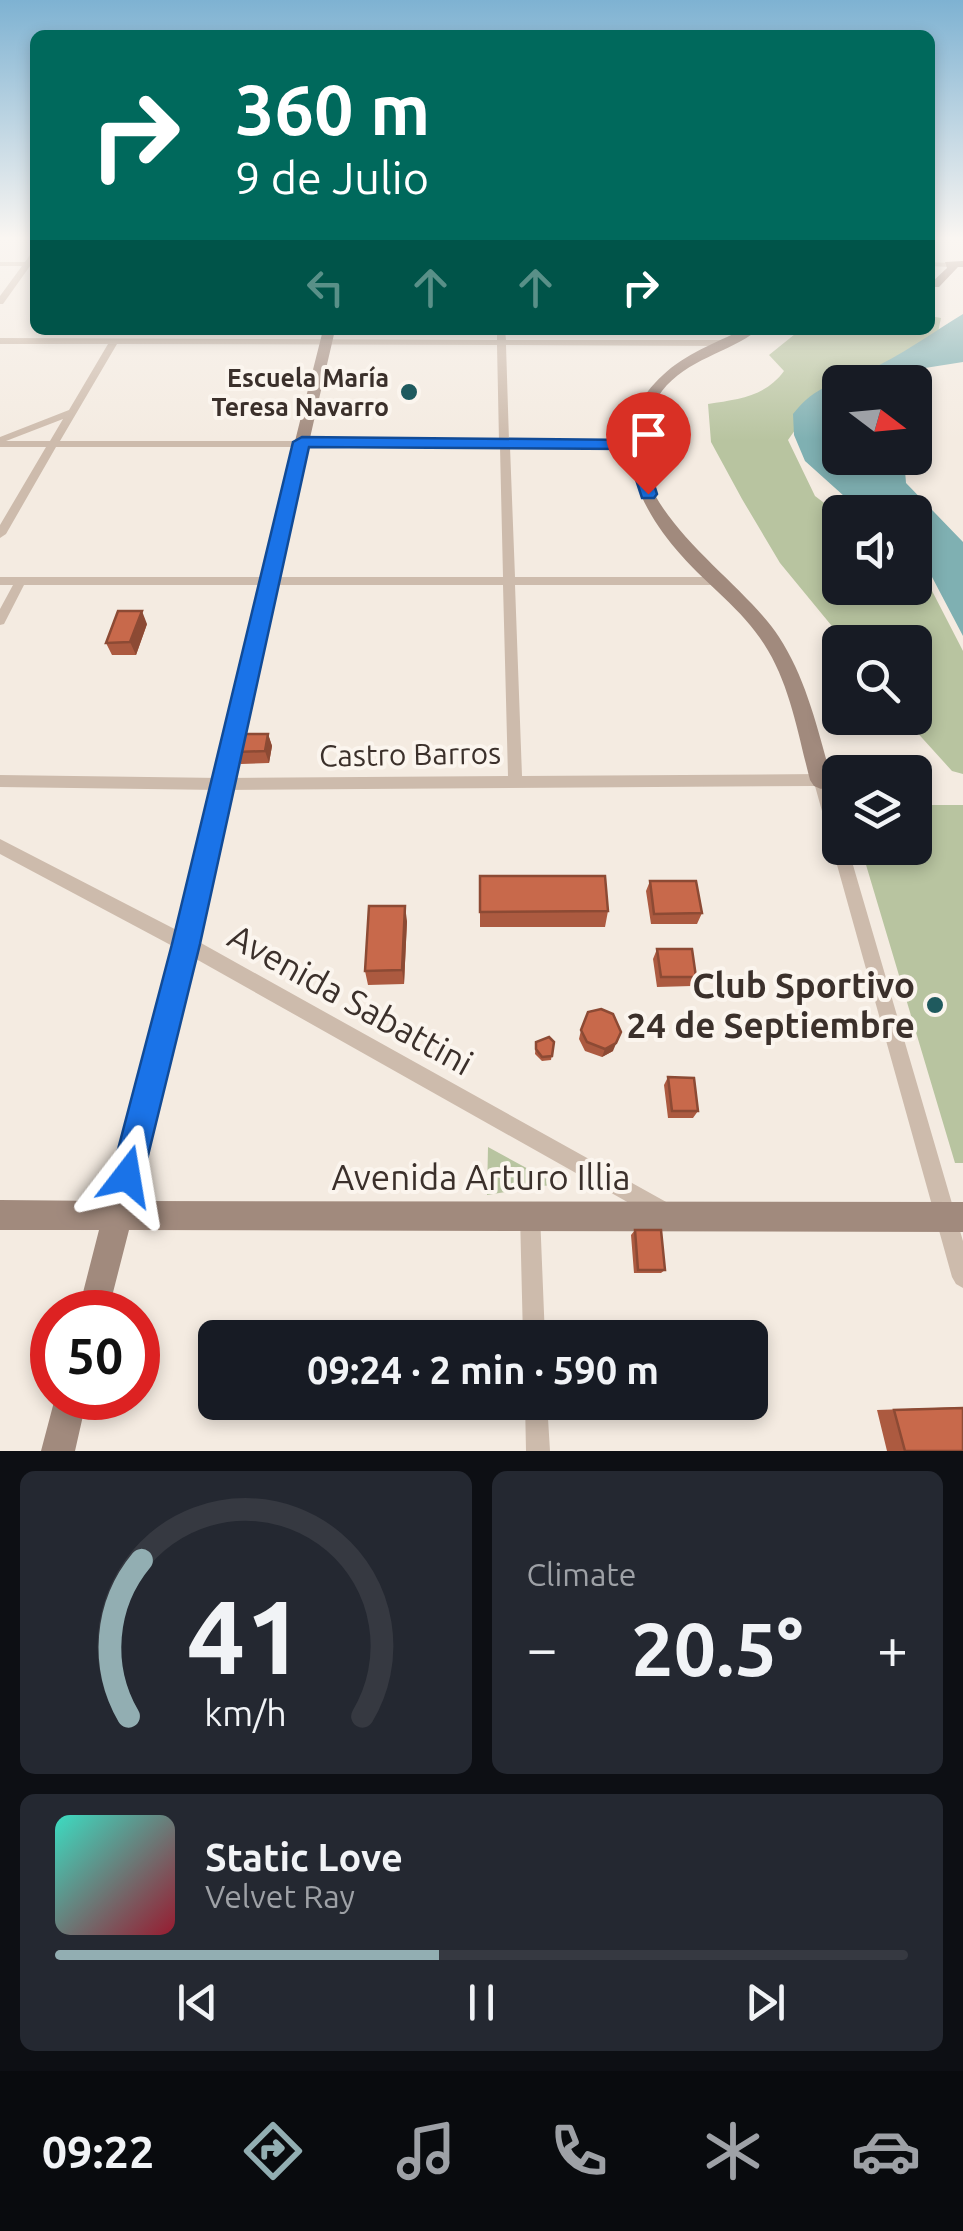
<!DOCTYPE html>
<meta charset="utf-8">
<style>
:root{--surface:#171b24;--page:#242831;--text:#f1f3f6;--muted:#9ea1a6;--line:#363941;--accent:#92aeb2}
body{margin:0;font-family:Ubuntu,sans-serif;background:var(--page);color:var(--text);height:100vh;display:flex;flex-direction:column;font-size:38px;white-space:nowrap}
*{box-sizing:border-box;margin:0}
p{font-size:32px;color:var(--muted)}
.icon{flex:none;width:55px;height:55px;fill:none;stroke:currentColor;stroke-width:2;stroke-linecap:round;stroke-linejoin:round}
.map{position:relative;height:1451px;overflow:hidden}
.side{display:flex;flex-direction:column;gap:20px;padding:20px;background:#0d0f14;flex:1}
.side>*{flex:none}
.top-card{position:absolute;left:30px;top:30px;width:905px;height:305px;border-radius:15px;box-shadow:0 5px 15px #0003;background:#00695c;color:#fff;overflow:hidden}
.needle{width:65px;rotate:106deg}
.tools{position:absolute;left:822px;top:365px;display:grid;gap:20px}
.tools a{display:grid;place-items:center;width:110px;height:110px;border-radius:15px;background:var(--surface);box-shadow:0 5px 15px #0003;font-size:50px}
.speed{position:absolute;left:30px;top:1290px;display:flex;gap:20px;font-size:50px;font-weight:700;text-align:center}
.speed>*{display:grid;place-content:center;width:130px;height:130px;border-radius:50%;background:var(--surface);box-shadow:0 5px 15px #0003;line-height:1}
.speed .limit{border:15px solid #d22;background:#fff;color:#111}
.pin{position:absolute;display:grid;place-items:center;width:85px;height:85px;color:#fff;margin:-102px -42px;border-radius:50% 50% 50% 0;rotate:-45deg;box-shadow:0 0 10px #0007}
.pin .icon{rotate:45deg}
.me{position:absolute;width:110px;margin:-55px;rotate:14deg;stroke-linejoin:round;filter:drop-shadow(0 0 8px #0008)}
.turn{display:flex;align-items:center;gap:35px;height:210px;padding:0 40px;font-size:45px}
.turn .icon{width:130px;height:130px;stroke-width:2.5}
.turn b{display:block;font-size:70px;line-height:85px}
.lanes{display:flex;align-items:center;height:95px;padding:0 40px;background:#0003;justify-content:center;gap:50px;direction:ltr}
.lanes .off{opacity:.35}
.big{font-size:75px;font-weight:700;line-height:1.1}
.side .tile{flex:1;display:flex;flex-direction:column;justify-content:center;gap:15px;min-width:0;padding:0 35px;border-radius:15px;background:var(--page)}
.side .dial{align-items:center;gap:0}
.dial svg{height:260px;overflow:visible;fill:none;stroke:var(--line);stroke-width:7;stroke-linecap:round;text-anchor:middle}
.dial text{fill:var(--text);stroke:none}
.song{display:flex;align-items:center;gap:30px}
.cover{width:120px;height:120px;border-radius:15px;background:linear-gradient(135deg,hsl(170 70% 55%),hsl(350 70% 35%))}
.played{height:10px;border-radius:5px;background:linear-gradient(90deg,var(--accent) 45%,var(--line) 45%)}
.keys{display:flex;justify-content:space-around;direction:ltr}
.heat{display:flex;justify-content:space-between;align-items:center;font-size:55px;direction:ltr}
.side .tiles{flex:1;display:grid;gap:20px;grid-template-columns:1fr 1fr}
.tile:last-child{grid-column:span 2}
.trip{position:absolute;left:198px;top:1320px;width:570px;height:100px;border-radius:15px;background:var(--surface);box-shadow:0 5px 15px #0003;font-weight:700;line-height:100px;text-align:center}
.tabs{display:flex;height:160px;justify-content:space-around;align-items:center;background:#090b0e;color:var(--muted)}
.tabs .icon{width:70px;height:70px}
.tabs .selected{color:var(--accent)}
.tabs b{font-size:45px;color:var(--text)}
.map>svg:first-child{display:block}
.green{fill:#b8c4a0}
.water{fill:#7fb0b2}
.lines{fill:none;stroke-linecap:round;stroke-linejoin:round}
.street{fill:#cdbbac;fill-rule:evenodd}
.secondary{fill:#a18a7d;fill-rule:evenodd}
.wall{fill:#ac5a40}
.shaded-wall{fill:#8c4a34}
.building{fill:#c8694b;stroke:#8c4a34;stroke-width:2.5}
.route{fill:#1a73e8;stroke:#114b97;stroke-width:2.5}
.poi-dot{fill:#1f5a5e;stroke:#fbf5ee;stroke-width:4}
.labels{text-anchor:middle;dominant-baseline:central;stroke-width:8;stroke-linejoin:round;paint-order:stroke}
.far-poi-label{font-size:25px;font-weight:bold;fill:#3b302b;stroke:#fbf5ee;text-anchor:end}
.street-label{font-size:30px;fill:#3b302b;stroke:#fbf5ee}
.near-poi-label{font-size:35px;font-weight:bold;fill:#3b302b;stroke:#fbf5ee;text-anchor:end}
.near-street-label{font-size:35px;fill:#3b302b;stroke:#fbf5ee}
</style>
<div class="map">
<svg width="963" height="1451" viewBox="0 0 963 1451">
<rect width="100%" height="100%" fill="#f4ebe1"/>
<path class="green" d="M930,316l11,2 -4,19 -82,45h-15l-28,24 -24,34 27,56 25,19v73h75v-13l15,12 33,64v123l-11,-3 -48,-53h11v-76h-70l-65,-79 -38,-64 -31,-57 -3,-38c30,-5 57,-7 76,-33l-15,-16 31,-25h130z
M915,805h48v358h-8l-94,-315h54z
M488,1147l68,37 -69,11z"/>
<path class="water" d="M963,314v48l-38,6 -17,14h-68v76h64l2,25 57,59v94l-31,-59 -17,-19v-46h-51l-10,-7 -49,-44 -11,-26 -1,-21c24,-30 41,-29 74,-43 33,-15 65,-38 96,-57z"/>
<g class="lines">
<path class="street" d="M32,252h3l-2,10 2,4h-5l-27,38h-3v-8l22,-30h-22v-4h25z
M930,262l19,1 4,2 -4,2 -19,-1z
M497,330h8l1,10h218l4,3 -4,3 -218,-1 3,96h123l5,3 -5,3h-122l5,130h202l6,4 -6,4h-202l7,191 299,-2 5,2 14,44v28h8l115,393v47l-7,-4 -4,-7 -137,-491 -594,4 -221,-3v-12l221,3 287,-2 -5,-191h-479l-20,39 -4,1v-16l13,-24h-13v-8h503l-3,-130h-444l-50,87 -6,4v-13l46,-78h-46v-10l69,-27 39,-66h-108v-6l497,2zM117,344l380,1 2,96h-439zM63,419l-13,22h-44z
M0,839l192,99 476,265 3,7 -3,7 -7,3 -7,-3 -474,-267 -180,-96z
M530,1204l7,3 3,7 5,124h-22l-3,-124 3,-7z
M525,1402h22l3,49h-24z"/>
<path class="secondary" d="M963,261v6h-5l-19,20h-8v-4l16,-15 -2,-6z
M323,330h12c-68,290 -129,581 -199,871l827,1v30l-834,-2 -21,82h-30l21,-82h-99v-30l107,1c75,-290 142,-581 216,-871z
M742,330h16c-30,23 -71,29 -96,61 -74,100 72,176 117,246 28,43 39,94 53,143l-4,6 -7,3 -7,-3 -4,-6c-12,-46 -20,-96 -46,-136 -22,-35 -56,-58 -83,-89 -46,-51 -79,-125 -18,-180 22,-21 52,-32 79,-45z
M55,1398h32l-12,53h-34z"/>
</g>
<path class="wall" d="M415,330h23v2h-23z
M147,624l-11,31h-24l-6,-12z
M268,734l4,12 -3,17 -28,1 -4,-12z
M480,876l128,35 -3,16h-125z
M650,881l52,32 -5,11h-46l-5,-33z
M407,921l-3,63 -36,1 -3,-14z
M657,949l39,28 -4,9 -35,1 -4,-28z
M581,1030l32,21 -11,6 -17,-6 -6,-12z
M536,1042h18l-3,18 -9,1 -7,-7z
M668,1077l30,34 -5,7h-25l-4,-33z
M635,1230l30,40 -4,3h-27l-3,-38z
M963,1407v44h-76l-10,-41z"/>
<path class="shaded-wall" d="M142,611l5,13 -11,31 -6,-13z
M268,734l4,12 -3,17 -4,-12z
M405,906l2,15 -3,63 -2,-14z
M621,1032l-8,19 -11,6 3,-8z"/>
<path class="building" d="M118,611h24l-12,31 -24,1z
M240,734h28l-3,17 -28,1z
M480,876h125l3,35 -128,1z
M650,881h46l6,32 -48,1z
M369,906h36l-3,64 -37,1z
M657,949h35l4,28h-35z
M601,1009l12,5 8,18 -5,11 -11,6 -18,-7 -6,-12 7,-18z
M549,1037l5,5 -2,14 -10,1 -6,-8v-7z
M668,1077l26,1 4,33h-26z
M635,1230h26l4,40h-27z
M963,1408v43h-58l-11,-41z"/>
<linearGradient id="sky" x2="0" y2="1"><stop stop-color="#7eb2d2"/><stop offset="0.54" stop-color="#faf6f2"/><stop offset="1" stop-color="#faf6f2" stop-opacity="0"/></linearGradient>
<rect width="963" height="441" fill="url(#sky)"/>
<path class="route" d="M302,437l330,3 9,4 16,50 -3,4h-12l-16,-49 -317,-2 -109,497 -57,232 -4,12 -12,5 -12,-5 -4,-12 61,-232 121,-502z"/>
<g class="poi-dot">
<circle cx="409" cy="392" r="10"/>
<circle cx="935" cy="1005" r="10"/>
</g>
<g class="labels">
<g class="far-poi-label">
<text x="389" y="378">Escuela María<tspan x="389" dy="29">Teresa Navarro</tspan></text>
</g>
<g class="street-label">
<text transform="translate(410 754) rotate(-1)">Castro Barros</text>
</g>
<g class="near-poi-label">
<text x="915" y="985">Club Sportivo<tspan x="915" dy="40">24 de Septiembre</tspan></text>
</g>
<g class="near-street-label">
<text transform="translate(351 999) rotate(29)">Avenida Sabattini</text>
<text x="481" y="1177">Avenida Arturo Illia</text>
</g>
</g>
</svg>
<div class="tools">
<a><svg class="needle" viewBox="-14 -14 28 28"><path d="M0-13l5 13h-10z" fill="#e53935"/><path d="M0 13l5-13h-10z" fill="#9ea1a6"/></svg></a>
<a><svg class="icon" aria-label="sound" viewBox="0 0 24 24"><path d="M4 9h4l5-4v14l-5-4H4zM17 9q2 3 0 6"/></svg></a>
<a><svg class="icon" aria-label="search" viewBox="0 0 24 24"><circle cx="10" cy="10" r="6"/><path d="M15 15l6 6"/></svg></a>
<a><svg class="icon" aria-label="layers" viewBox="0 0 24 24"><path d="M12 4l9 5-9 5-9-5zM3 14l9 5 9-5"/></svg></a>
</div>
<div class="speed"><div class="limit">50</div></div>
<div class="pin" style="left:648px;top:494px;background:#d93025"><svg class="icon" aria-label="arrive" viewBox="0 0 24 24"><path d="M6 21V4h12l-3 4 3 4H6"/></svg></div>
<svg class="me" style="left:127px;top:1176px" viewBox="-20 -20 40 40"><path d="M0-17L14 15 0 8-14 15z" fill="#1a73e8" stroke="#fff" stroke-width="4"/></svg>
<div class="trip">09:24 · 2 min · 590 m</div>
<div class="top-card">
<div class="turn"><svg class="icon" aria-label="right" viewBox="0 0 24 24"><path d="M7 20v-9h11M14 6l5 5-5 5"/></svg><div><b>360 m</b>9 de Julio</div></div>
<div class="lanes"><svg class="icon off" aria-label="left" viewBox="0 0 24 24"><path d="M17 20v-9H6M10 6l-5 5 5 5"/></svg><svg class="icon off" aria-label="ahead" viewBox="0 0 24 24"><path d="M12 20V5M6 11l6-6 6 6"/></svg><svg class="icon off" aria-label="ahead" viewBox="0 0 24 24"><path d="M12 20V5M6 11l6-6 6 6"/></svg><svg class="icon" aria-label="right" viewBox="0 0 24 24"><path d="M7 20v-9h11M14 6l5 5-5 5"/></svg></div>
</div>
</div>
<section class="side">
<div class="tiles">
<div class="tile dial"><svg viewBox="0 0 100 80">
<path d="M14 69A42 42 0 1 1 86 69"/>
<path d="M14 69A42 42 0 0 1 18 21" stroke="#92aeb2"/>
<text x="50" y="56" font-size="32" font-weight="700">41</text>
<text x="50" y="72" font-size="11">km/h</text>
</svg></div>
<div class="tile"><p>Climate</p>
<div class="heat"><a>−</a><b class="big">20.5°</b><a>+</a></div>
</div>
<div class="tile">
<div class="song"><i class="cover"></i><div><b>Static Love</b><p>Velvet Ray</p></div></div>
<div class="played"></div>
<div class="keys"><svg class="icon" aria-label="previous" viewBox="0 0 24 24"><path d="M18 5L8 12l10 7zM5 5v14"/></svg><svg class="icon" aria-label="pause" viewBox="0 0 24 24"><path d="M8 5v14M16 5v14"/></svg><svg class="icon" aria-label="next" viewBox="0 0 24 24"><path d="M6 5l10 7-10 7zM19 5v14"/></svg></div>
</div>
</div>
</section>
<nav class="tabs">
<b>09:22</b>
<svg class="icon selected" aria-label="directions" viewBox="0 0 24 24"><path d="M12 3l9 9-9 9-9-9zM9 14v-3h6M13 9l2 2-2 2"/></svg>
<svg class="icon" aria-label="music" viewBox="0 0 24 24"><path d="M9 18V5l10-2v13"/><circle cx="6" cy="18" r="3"/><circle cx="16" cy="16" r="3"/></svg>
<svg class="icon" aria-label="phone" viewBox="0 0 24 24"><path d="M5 4h4l2 5-3 2q2 4 5 5l2-3 5 2v4C11 20 4 13 5 4z"/></svg>
<svg class="icon" aria-label="climate" viewBox="0 0 24 24"><path d="M12 3v18M4 7l16 10M4 17L20 7"/></svg>
<svg class="icon" aria-label="car" viewBox="0 0 24 24"><path d="M5 17H2v-5l4-1 3-4h7l3 4 3 1v5h-3M9 17h6M6 11h13"/><circle cx="7" cy="17" r="2"/><circle cx="17" cy="17" r="2"/></svg>
</nav>
